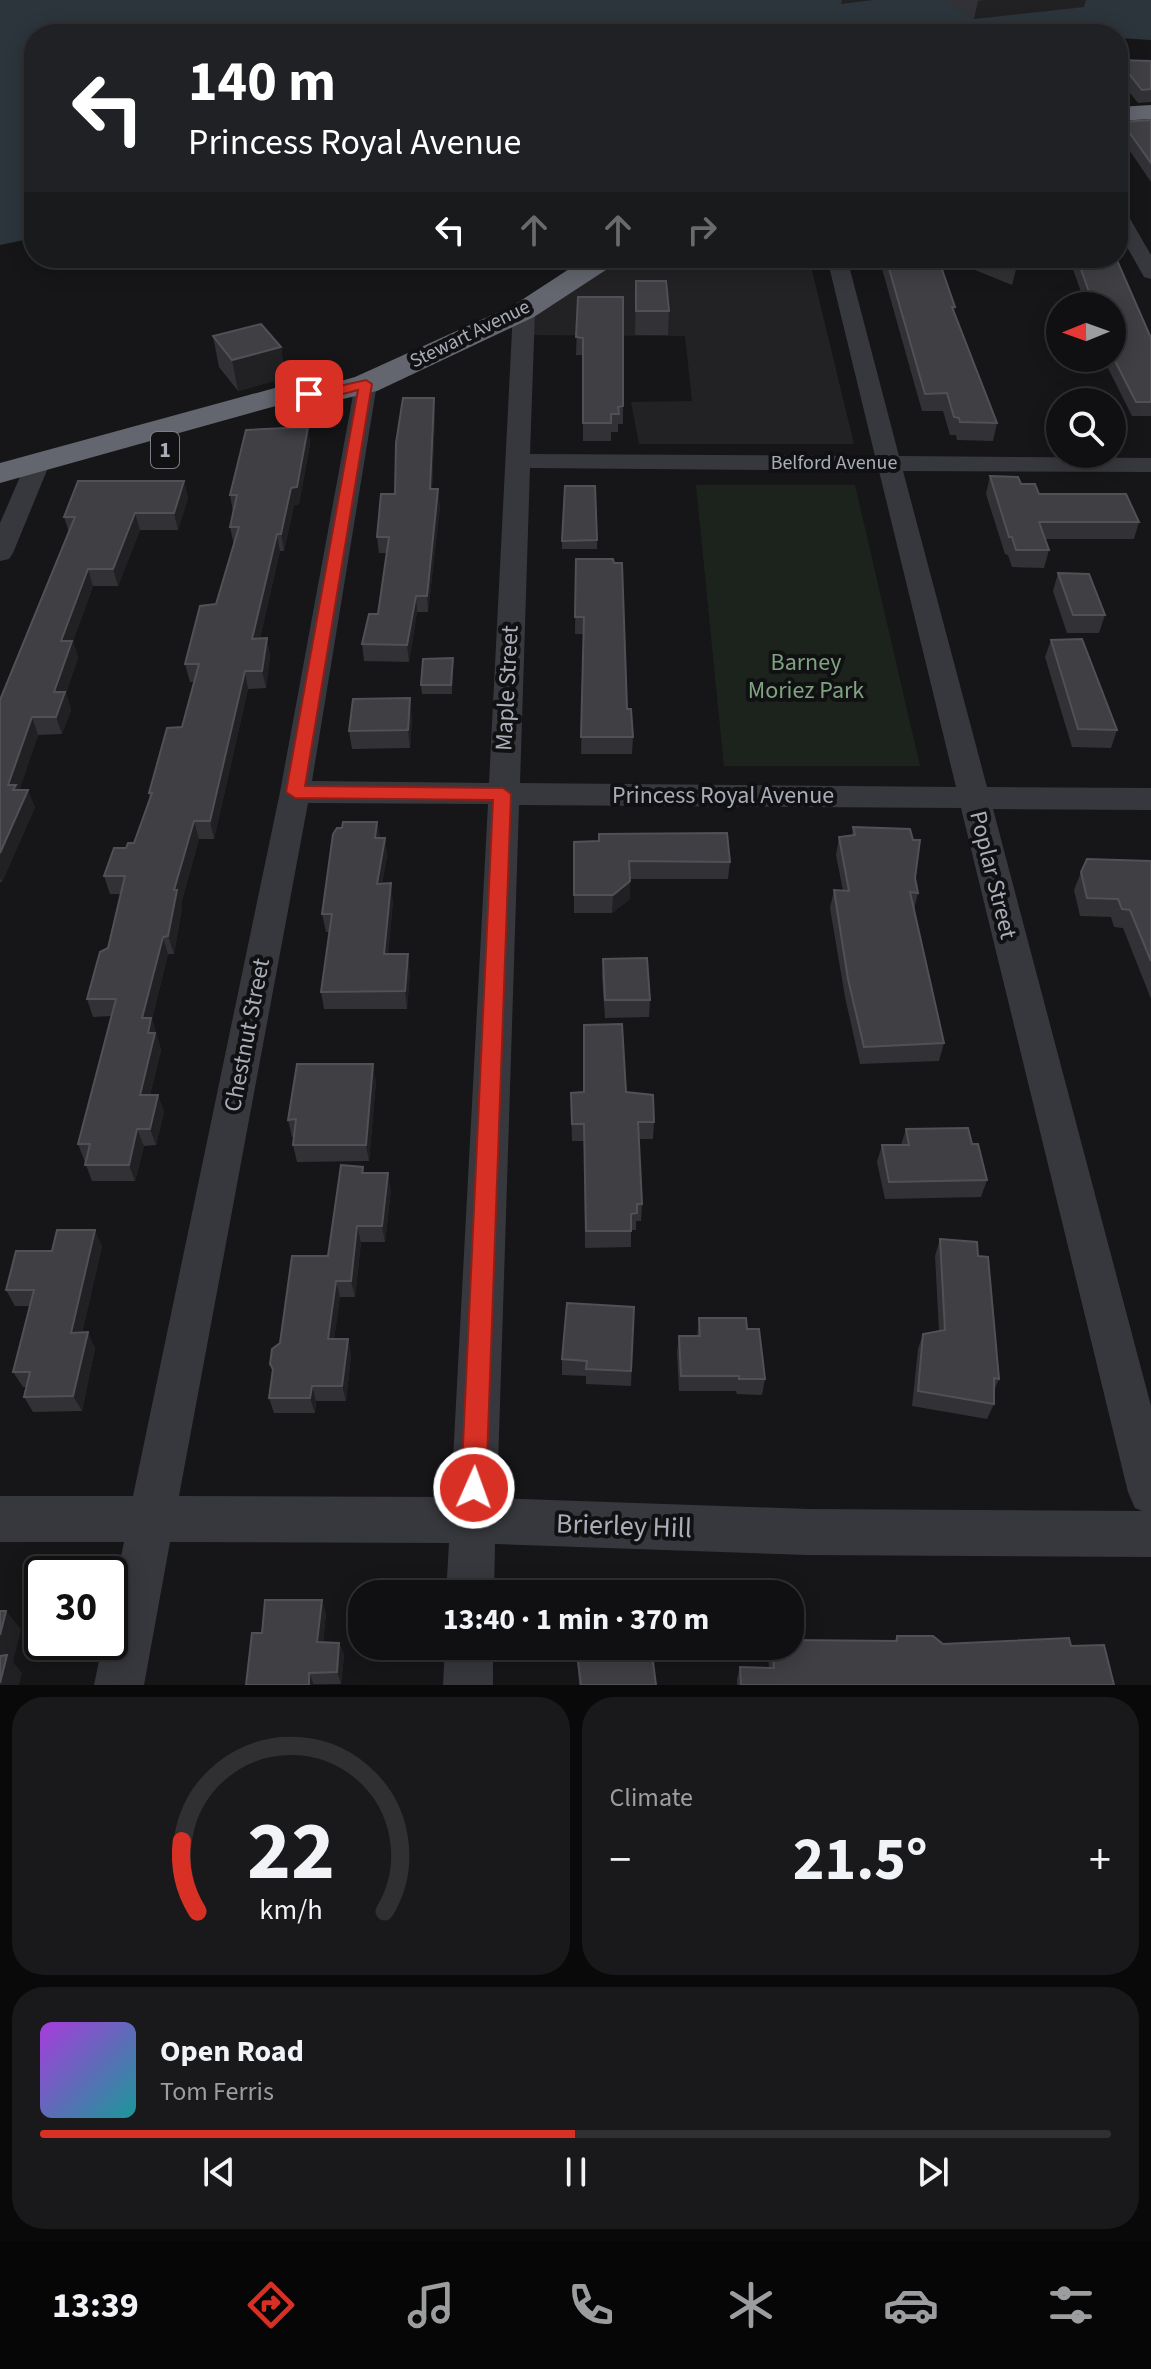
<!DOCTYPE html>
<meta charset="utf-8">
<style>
:root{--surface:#101012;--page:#19191b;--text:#f1f3f6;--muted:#9c9d9f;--line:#303032;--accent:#d93025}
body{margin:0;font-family:"Source Sans 3",sans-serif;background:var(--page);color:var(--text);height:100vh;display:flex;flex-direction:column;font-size:30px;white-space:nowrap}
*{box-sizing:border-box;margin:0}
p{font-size:26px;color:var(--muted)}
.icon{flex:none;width:44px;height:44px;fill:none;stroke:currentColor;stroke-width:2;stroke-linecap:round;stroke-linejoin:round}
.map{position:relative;height:1685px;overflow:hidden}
.side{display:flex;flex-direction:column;gap:12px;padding:12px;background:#09090a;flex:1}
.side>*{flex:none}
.hud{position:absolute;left:24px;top:24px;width:1104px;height:244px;border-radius:32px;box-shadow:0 4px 20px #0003,0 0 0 2px var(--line);background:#202124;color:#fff;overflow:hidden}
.needle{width:52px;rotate:269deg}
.buttons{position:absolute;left:1046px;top:292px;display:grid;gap:16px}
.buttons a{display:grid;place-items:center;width:80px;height:80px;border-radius:50%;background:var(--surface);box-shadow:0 4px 20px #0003,0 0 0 2px var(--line);font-size:40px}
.speed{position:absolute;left:24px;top:1556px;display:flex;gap:16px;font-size:40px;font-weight:700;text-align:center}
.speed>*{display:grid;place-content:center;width:104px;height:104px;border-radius:50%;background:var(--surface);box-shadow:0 4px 20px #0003,0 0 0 2px var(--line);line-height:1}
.speed .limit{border:4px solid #111;border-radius:12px;background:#fff;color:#111}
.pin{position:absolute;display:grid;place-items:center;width:68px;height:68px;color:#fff;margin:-34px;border-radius:16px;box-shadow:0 4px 12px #0006}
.me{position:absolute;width:88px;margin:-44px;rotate:2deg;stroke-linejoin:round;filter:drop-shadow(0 0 6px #0008)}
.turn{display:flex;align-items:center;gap:28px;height:168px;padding:0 32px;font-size:36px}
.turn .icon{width:104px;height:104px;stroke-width:2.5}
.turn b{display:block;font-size:56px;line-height:68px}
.lanes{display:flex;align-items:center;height:76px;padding:0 32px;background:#0003;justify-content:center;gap:40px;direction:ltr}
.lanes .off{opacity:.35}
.big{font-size:60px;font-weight:700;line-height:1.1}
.side .card{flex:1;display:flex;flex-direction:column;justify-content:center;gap:12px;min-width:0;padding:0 28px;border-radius:32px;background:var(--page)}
.side .dial{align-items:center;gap:0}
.dial svg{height:208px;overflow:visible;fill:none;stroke:var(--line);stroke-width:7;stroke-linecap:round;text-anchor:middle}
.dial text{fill:var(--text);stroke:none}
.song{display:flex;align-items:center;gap:24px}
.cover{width:96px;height:96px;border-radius:12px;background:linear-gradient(135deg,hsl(280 70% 55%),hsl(180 70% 35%))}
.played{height:8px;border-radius:4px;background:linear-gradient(90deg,var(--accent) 50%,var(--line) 50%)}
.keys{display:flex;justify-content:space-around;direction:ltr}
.heat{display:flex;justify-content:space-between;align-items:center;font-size:44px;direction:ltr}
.side .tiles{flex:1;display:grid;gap:12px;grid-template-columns:1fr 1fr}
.card:last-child{grid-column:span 2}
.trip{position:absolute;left:348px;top:1580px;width:456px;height:80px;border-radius:32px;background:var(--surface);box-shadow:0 4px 20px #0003,0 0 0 2px var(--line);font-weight:700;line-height:80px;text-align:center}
.tab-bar{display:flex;height:128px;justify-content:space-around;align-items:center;background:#060607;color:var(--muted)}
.tab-bar .icon{width:56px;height:56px}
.tab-bar .current{color:var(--accent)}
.tab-bar b{font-size:36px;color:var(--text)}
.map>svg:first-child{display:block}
.built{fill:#222225}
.green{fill:#1c231d}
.water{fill:#2c353c}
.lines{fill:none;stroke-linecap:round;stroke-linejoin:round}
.minor{fill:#37383d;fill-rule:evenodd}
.highway{fill:#63666e;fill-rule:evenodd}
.wall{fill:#323236}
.shaded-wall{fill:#212124}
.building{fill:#3f3f44;stroke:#4f5156;stroke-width:2}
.route{fill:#d93025;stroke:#8d1f18;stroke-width:2}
.labels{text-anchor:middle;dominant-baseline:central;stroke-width:8;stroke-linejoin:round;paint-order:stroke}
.far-street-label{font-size:20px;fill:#a8adb8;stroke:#111113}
.shield{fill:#111113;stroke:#7b7e86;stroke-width:2}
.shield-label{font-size:22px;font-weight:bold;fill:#a8adb8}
.park-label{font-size:24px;fill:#7fa381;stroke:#111113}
.street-label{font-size:24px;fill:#a8adb8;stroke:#111113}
.near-street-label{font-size:28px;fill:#a8adb8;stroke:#111113}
</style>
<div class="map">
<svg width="1151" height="1685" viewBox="0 0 1151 1685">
<rect width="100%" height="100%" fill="#161618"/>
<path class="built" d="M615,258h194l45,186h-215l-8,-42 61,-1 -7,-65 -159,-1 1,-23z"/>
<path class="green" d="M696,485h159l65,281h-196z"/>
<path class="water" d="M0,0h1151v40l-33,-2v-4h-1084v204l-34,7z"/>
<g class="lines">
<path class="minor" d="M1118,208l7,2 26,45v24l-7,-2 -26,-46z
M827,258h20l52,198 252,2v14l-248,-1 84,316 164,1v22l-158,-1 158,597v151l-343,-2 -313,-11 -1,50h-48l3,-51 -279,-1 -26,143h-50l9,-43h7v-33l14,-67h-124v-46h133l147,-704 75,-408 3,-5h16l3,5 -65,397 177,2 24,-472 11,-6 11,6 -5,143 345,2zM530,468l349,3 77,316 -436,-4zM308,803l180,1 -37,693 -272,-1zM519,805l442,3 167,684 7,16 7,3 -334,-2 -311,-11z
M38,456l9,2 3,5 -37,90 -4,6 -9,2v-38l26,-60 3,-5z
M445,1646h48v39h-50z"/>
<path class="highway" d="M1151,105v14l-33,2v-14z
M586,258h33l-4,6 -81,53 -157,74 -51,12 -43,1 -283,79v-20l282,-77 44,-1 29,-8 159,-72z"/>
</g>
<path class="wall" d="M946,0h140l-2,7 -110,12z
M1118,60l33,1v41l-13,1 -20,-25z
M1151,120v62l-32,-47 3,-13z
M879,258h140l-7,27 -37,-15 -33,-1 13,38 -1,4 43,112 -4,18 -36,-1 -1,-5h-6l-7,-24h-21z
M1069,258h47l35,80v78h-19l-29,-58h9v-52h-26z
M636,281l33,30 -1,24h-33z
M578,297l45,109v18h-5v8h-7v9h-28v-86h-7z
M213,336l68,11 4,31 -47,13 -19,-24z
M434,398l1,16 -3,75 8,17 -12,106h-11l-8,50 -45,-1 -2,-17 16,-30 9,-61h-8l-2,-16z
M308,427l2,17 -11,60 -5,1 -10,46h-4l-20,87h7l3,18 -4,32 -18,1 -34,150h-15l-18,65 1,4 -8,46h-6l-16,65 9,31 -11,45h8l6,17 -8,33 -12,1 -9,35h-43l-14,-37 33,-128 -18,1 -6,-18 21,-51 13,-54h-11l-6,-18 22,-28 8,-5 16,-45 -1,-5 33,-66 12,-45h-4l-5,-18 31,-60 18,-59 -4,-18 3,-15 -3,-17z
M990,476l31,8 18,10 100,28 -5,17h-89l4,11 -5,18 -32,-1 -4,-12 -3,-1 -19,-60z
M184,481l4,17 -10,32h-38l-22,56h-25l-20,55 5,17 -12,35 5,17 -9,24 -24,1 -19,55 16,17 -33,75h-2v-182l69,-168 -5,-15z
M597,540v9h-35v-8z
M576,559l51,150 6,28 -1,17h-51l3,-120h-9z
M1058,573l47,42 -6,18h-32l-14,-42z
M1051,640l66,90 -6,18 -39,-1 -27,-90z
M453,658l-1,36h-30l-1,-9z
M412,716l-2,32 -58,1 -3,-18z
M377,822l3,16h5l2,18 -5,28 11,17 -5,53 22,18 -3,37h-83l-3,-17 8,-60h-3l-4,-18 20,-86z
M853,827l62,51 3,15 -4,17 30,133 -5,18 -79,3 -15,-67 -15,-89 4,-18 9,1 -7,-36 3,-18 13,-1z
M574,842l156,20 -2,17h-98v20l-18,14h-38z
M1151,861v138l-28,-71 -9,-1 -3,-10 -31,-1 -6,-26 7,-18z
M603,959l47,41 -1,17 -44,1 -3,-42z
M376,1081l-7,80 -72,1 -4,-17 1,-8h-2l-4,-17z
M626,1092l28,30 -1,17h-14l3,65 -1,17h-5v9h-5v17l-46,1 -1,-107h-12l-1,-31z
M906,1129l81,51 -6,17 -96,2 -8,-37 5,-17h19z
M363,1167l1,6 27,17 -6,52h-24l-6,55h-15l-6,42h14l3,16 -5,46h-30l-1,12h-41l-5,-15 4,-24 -3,-10 10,-21 48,-87z
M940,1239l38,17 21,123 -5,12v13l-7,15 -75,-13 6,-57 5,-15 16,-3 -4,-75z
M102,1246l-20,87 13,15 -13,63 -49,1 -9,-15 2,-10h-3l-10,-15 17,-66h-15l-9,-16 46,-39z
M634,1307l-3,79 -45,-2v-8l-24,-1v-16z
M699,1318l48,11 18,50 -3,16 -25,-1 -1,-3h-57l-2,-39 2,-16h18z
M326,1613l-3,29 16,1 5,12 -3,29 -95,1 16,-52z
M897,1636l46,8 128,2 43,39h-377v-6l3,-12 29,1 -1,-16 2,-6 124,-5z
M582,1646h69l5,39h-77l-2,-31 6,-1z"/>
<path class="shaded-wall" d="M842,0h31l-32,4z
M984,0h102l-2,7 -110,12 4,-18z
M281,347l4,31 -47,13 -6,-31z
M434,398l1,16 -4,91 -1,-16z
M308,427l2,17 -11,60 -5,1 -10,46 -3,-17 10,-46z
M184,481l4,17 -10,32 -4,-17z
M438,489l2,17 -12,106 -1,-16z
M135,513l5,17 -22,56 -5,-17z
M277,534l3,17 -24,106 -4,-18z
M88,569l5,17 -20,55 5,17 -12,35 5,17 -9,24 -6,-17 -2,-25 7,-51z
M416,596l1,16 -8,50 -2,-17z
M267,638l3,18 -4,32 -4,-17z
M245,671l3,18 -34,150 -4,-18z
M410,698l2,18 -2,32 -2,-18z
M32,717l6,18 -19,57 3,10 -14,-17z
M28,790l7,17 -33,75 -2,-4v-25z
M194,821l5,18 -18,65 1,4 -8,46 -6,-18 6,-46z
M377,822l3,18 -5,-2z
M385,838l2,18 -8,46 -2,-18z
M630,881v18l-18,14 1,-18z
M391,883l2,18 -6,71 -3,-18z
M163,937l5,17 -16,65 9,31 -15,62 -6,-17 2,-77z
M408,954l2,18 -3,37 -2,-18z
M373,1064l3,17 -7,80 -3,-16z
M158,1095l6,17 -8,33 -6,-16z
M137,1129l7,17 -9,35 -6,-16z
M388,1173l3,17 -6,52 -3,-16z
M357,1226l4,16 -6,55 -4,-16z
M95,1230l7,16 -23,102 -8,-15z
M336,1281l4,16 -8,57 -4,-15z
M88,1332l7,16 -13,63 -9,-15z
M348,1339l3,16 -5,46 -4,-15z
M312,1386l4,15 -1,12 -5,-15z
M322,1600l4,13 -4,41 -5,-12z
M6,1611l15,18 -8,33 9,11 -3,12h-19v-50z
M339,1643l5,12 -3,29 -4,-12z
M309,1673l5,12h-5z"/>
<path class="building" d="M1118,60l33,1v28l-9,1z
M1151,120v43l-29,-41z
M886,258h52l17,49h-3l45,116 -37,-1 -1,-4 -5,-1 -7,-24 -22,1z
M990,258h20l5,10z
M1077,258h39l35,80v64h-15l-24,-47v-49h-18z
M636,281h30l3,30h-33z
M578,297h45v109l-5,1 1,7h-8v9h-28v-85l-7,-1z
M261,324l20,23 -49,13 -19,-24z
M403,398h31l-4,91h8l-11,107h-11l-9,49 -45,-1 7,-30h9l11,-77h-12l4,-43h14l1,-51z
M308,427l-11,60 -6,1 -10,46h-4l-25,105 15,-1 -5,33h-17l-35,150h-16l-20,69h3l-9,46 -5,1 -21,81h9l-3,15h7l-15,62h18l-8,34h-13l-8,36h-44l5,-21h-12l38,-145h-29l13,-47 8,-4 17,-72h-21l10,-28h12l2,-5h6l18,-50h-3l18,-65 15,-1 17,-63h-14l15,-58 16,-2 23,-77h-9l7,-32h-7l16,-65z
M990,476l28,1 3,7h14l4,10h87l13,28h-100l10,28h-33l-4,-13h-3z
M78,481h106l-10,32h-39l-22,56h-25l-27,72h11l-18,51h11l-9,25h-24l-24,68h8l-3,5h15l-28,63v-153l75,-183h-11z
M565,486h30l2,54 -35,1z
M576,559h37l1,4h8l5,146h4l2,28h-52l3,-120h-9z
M1058,573l31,1 16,41h-32z
M1082,639l35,91 -39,-1 -27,-89z
M453,658l-2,27h-30l2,-26z
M410,698l-2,32 -59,1 4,-32z
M343,822h34l-2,16h10l-8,46 14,-1 -7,71h24l-3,37 -84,1 11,-78h-10l11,-80 4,-6h5z
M853,827l57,2 3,11h7l-5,38 3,15 -8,-1 34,151 -80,4 -16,-68 -14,-89 15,1 -10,-54 16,-2z
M727,833l3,29 -101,-1 1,20 -17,14h-39v-53l25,-1v-7z
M1087,859l64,2v100l-21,-51 -8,-1 -4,-10 -31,-1 -6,-26z
M647,958l3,42h-45l-2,-41z
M622,1024l4,68 27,3 1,27h-16l4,82h-5v9l-6,1v17h-45l-2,-107h-12l-1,-31 13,-1v-67z
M297,1064h76l-7,81h-73l3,-26 -8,1z
M968,1128l4,16h6l9,36 -98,2 -7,-37h27l-3,-16z
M341,1165l22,2 -1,6h26l-6,53h-25l-6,55h-15l-8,58h20l-6,47h-30l-2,12h-41l4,-29 -3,-5 2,-15 8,-6 12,-87h36z
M57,1230h38l-24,103 17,-1 -15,64 -49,1 6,-25h-17l21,-82h-28l10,-39h36z
M940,1239l37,3 1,14 10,1 11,122 -5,-1v26l-76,-13 5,-57 22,-4z
M567,1303l67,4 -3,64 -45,-2 1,-8 -25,-2z
M699,1318h47l1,11h12l6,50h-26v-3h-58l-2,-40h21z
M265,1600h57l-5,42 22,1 -2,29 -28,1v12h-63l6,-52h10z
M0,1611h6l-6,24z
M897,1636h36l10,8 126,-6 2,8 33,-1 10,40h-373l-1,-18 34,1 -2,-22h18v-6l107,1z
M583,1646h68l5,39h-75l-4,-31 7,-1z
M7,1655l-7,28v-27z"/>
<path class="route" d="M366,380l6,4 -67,402 198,2 8,6 -25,694 -3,10 -9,3 -10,-3 -3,-10 32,-688 -198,-2 -9,-6 72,-402c-17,4 -40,14 -55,4z"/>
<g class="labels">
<g class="far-street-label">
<text transform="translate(470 334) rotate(-26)">Stewart Avenue</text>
<text x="834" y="463">Belford Avenue</text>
</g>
<rect class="shield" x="151" y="432" width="28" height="36" rx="6"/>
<g class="shield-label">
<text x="165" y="450">1</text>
</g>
<g class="park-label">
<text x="806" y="662">Barney<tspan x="806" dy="28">Moriez Park</tspan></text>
</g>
<g class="street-label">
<text transform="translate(507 688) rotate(-87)">Maple Street</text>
<text x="723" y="795">Princess Royal Avenue</text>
<text transform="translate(993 875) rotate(76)">Poplar Street</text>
<text transform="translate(247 1035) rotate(-79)">Chestnut Street</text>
</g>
<g class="near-street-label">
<text transform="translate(624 1526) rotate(2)">Brierley Hill</text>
</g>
</g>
</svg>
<div class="buttons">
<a><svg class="needle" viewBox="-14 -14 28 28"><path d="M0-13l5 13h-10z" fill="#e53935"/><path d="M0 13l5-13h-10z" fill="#9c9d9f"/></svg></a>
<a><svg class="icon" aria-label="search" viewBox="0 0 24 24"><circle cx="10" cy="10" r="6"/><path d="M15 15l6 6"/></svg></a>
</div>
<div class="speed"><div class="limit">30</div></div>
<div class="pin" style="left:309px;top:394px;background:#d93025"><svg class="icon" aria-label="arrive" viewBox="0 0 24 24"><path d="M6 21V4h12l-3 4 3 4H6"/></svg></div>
<svg class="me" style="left:474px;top:1488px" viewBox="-20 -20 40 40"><circle r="17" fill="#d93025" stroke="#fff" stroke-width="3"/><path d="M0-11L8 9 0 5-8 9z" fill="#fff"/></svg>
<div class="trip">13:40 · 1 min · 370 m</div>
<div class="hud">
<div class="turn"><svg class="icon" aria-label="left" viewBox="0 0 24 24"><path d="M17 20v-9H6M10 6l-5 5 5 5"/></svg><div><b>140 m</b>Princess Royal Avenue</div></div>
<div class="lanes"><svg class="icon" aria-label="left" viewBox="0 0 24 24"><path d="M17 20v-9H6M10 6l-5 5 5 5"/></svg><svg class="icon off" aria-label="ahead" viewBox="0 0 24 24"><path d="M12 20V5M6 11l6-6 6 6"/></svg><svg class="icon off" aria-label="ahead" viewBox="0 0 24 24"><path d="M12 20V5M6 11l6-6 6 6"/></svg><svg class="icon off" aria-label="right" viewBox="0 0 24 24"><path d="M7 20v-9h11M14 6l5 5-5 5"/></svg></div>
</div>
</div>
<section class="side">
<div class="tiles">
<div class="card dial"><svg viewBox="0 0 100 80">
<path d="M14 69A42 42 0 1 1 86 69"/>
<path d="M14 69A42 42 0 0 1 8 42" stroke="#d93025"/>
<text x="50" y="56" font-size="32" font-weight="700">22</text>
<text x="50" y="72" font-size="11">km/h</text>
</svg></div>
<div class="card"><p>Climate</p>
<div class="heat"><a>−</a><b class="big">21.5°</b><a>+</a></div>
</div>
<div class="card">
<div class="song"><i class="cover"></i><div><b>Open Road</b><p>Tom Ferris</p></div></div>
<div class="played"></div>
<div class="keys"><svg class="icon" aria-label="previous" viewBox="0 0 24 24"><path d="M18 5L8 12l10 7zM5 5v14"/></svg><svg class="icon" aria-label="pause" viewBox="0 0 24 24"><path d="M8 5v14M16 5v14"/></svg><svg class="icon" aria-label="next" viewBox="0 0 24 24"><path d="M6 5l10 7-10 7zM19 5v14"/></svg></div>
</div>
</div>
</section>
<nav class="tab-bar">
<b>13:39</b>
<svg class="icon current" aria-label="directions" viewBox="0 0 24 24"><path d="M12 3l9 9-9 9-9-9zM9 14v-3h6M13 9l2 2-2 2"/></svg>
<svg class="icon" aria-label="music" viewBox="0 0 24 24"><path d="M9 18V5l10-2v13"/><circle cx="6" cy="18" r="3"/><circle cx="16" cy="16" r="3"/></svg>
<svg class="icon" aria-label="phone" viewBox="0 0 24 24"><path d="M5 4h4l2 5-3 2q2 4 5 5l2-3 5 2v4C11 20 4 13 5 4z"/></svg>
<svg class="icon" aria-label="climate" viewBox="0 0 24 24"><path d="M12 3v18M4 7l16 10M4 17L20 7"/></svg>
<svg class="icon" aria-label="car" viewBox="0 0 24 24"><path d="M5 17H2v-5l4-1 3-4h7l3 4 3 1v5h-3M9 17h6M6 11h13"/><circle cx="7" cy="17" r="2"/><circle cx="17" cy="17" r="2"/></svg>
<svg class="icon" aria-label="filters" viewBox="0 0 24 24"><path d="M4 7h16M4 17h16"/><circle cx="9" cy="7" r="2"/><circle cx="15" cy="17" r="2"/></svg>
</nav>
